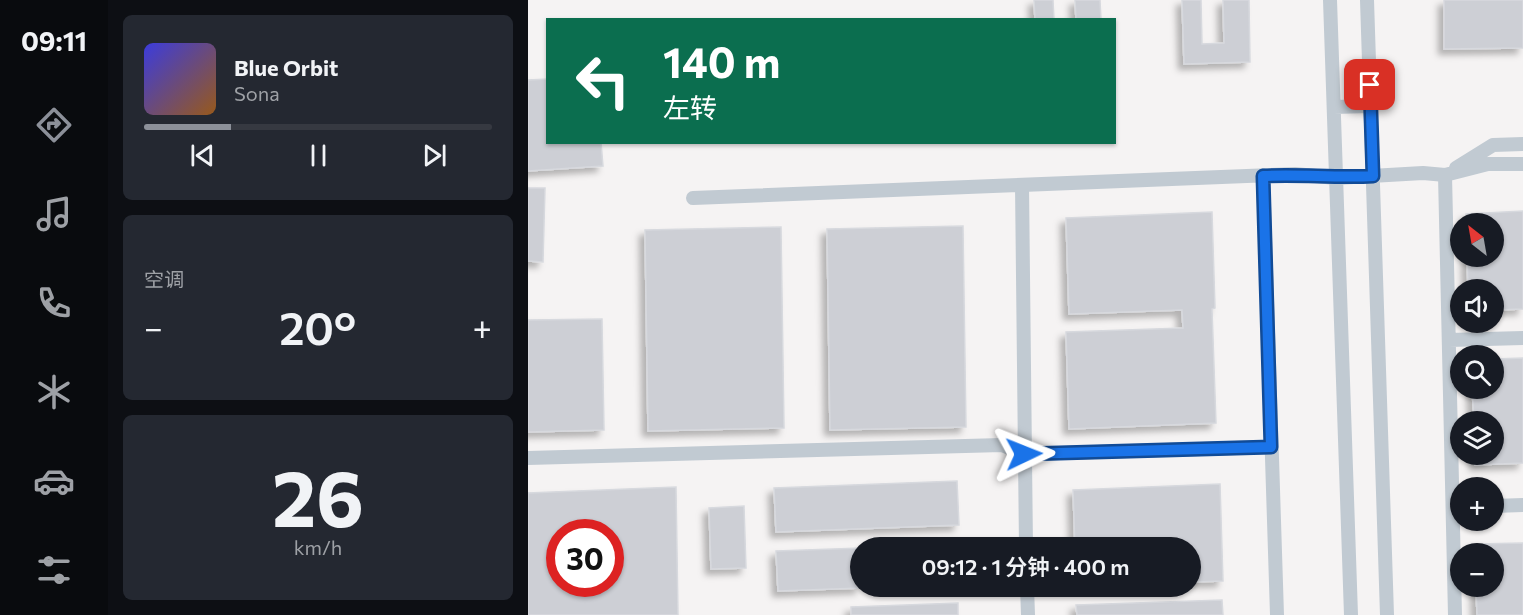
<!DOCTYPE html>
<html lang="zh">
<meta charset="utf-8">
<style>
:root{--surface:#171b24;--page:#242831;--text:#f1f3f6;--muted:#9ea1a6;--line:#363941;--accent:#8c9099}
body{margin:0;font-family:Commissioner,"Noto Sans SC",sans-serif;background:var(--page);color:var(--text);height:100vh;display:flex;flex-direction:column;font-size:22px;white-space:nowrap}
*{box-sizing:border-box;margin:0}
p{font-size:20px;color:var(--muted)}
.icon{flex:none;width:33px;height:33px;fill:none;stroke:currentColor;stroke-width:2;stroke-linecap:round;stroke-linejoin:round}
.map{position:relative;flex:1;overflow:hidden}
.side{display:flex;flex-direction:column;gap:15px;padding:15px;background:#0d0f14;width:420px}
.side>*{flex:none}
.hud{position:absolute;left:18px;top:18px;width:570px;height:126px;border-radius:0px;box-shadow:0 2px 4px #0004;background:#0b6e4f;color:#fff;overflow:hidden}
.needle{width:39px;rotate:329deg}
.fabs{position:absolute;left:922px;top:213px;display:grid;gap:12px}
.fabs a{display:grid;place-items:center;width:54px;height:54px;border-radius:50%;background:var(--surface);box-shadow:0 2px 4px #0004;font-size:30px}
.speed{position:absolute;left:18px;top:519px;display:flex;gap:12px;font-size:30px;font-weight:700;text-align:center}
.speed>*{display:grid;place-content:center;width:78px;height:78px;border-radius:50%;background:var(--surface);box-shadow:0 2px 4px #0004;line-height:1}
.speed .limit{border:9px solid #d22;background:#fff;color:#111}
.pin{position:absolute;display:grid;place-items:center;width:51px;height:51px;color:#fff;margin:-26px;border-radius:12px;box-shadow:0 3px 9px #0006}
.me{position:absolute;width:66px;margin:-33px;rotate:88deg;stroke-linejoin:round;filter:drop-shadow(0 0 4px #0008)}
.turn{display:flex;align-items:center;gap:21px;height:126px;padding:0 18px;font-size:27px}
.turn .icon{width:78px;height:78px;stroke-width:2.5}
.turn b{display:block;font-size:42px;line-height:51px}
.big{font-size:45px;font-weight:600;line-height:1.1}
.side .widget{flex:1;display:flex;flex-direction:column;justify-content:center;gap:9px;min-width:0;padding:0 21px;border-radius:9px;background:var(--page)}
.side .dial{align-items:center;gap:0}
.dial b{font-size:78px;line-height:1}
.song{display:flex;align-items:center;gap:18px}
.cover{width:72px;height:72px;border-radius:9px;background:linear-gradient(135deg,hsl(240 70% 55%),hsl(30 70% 35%))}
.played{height:6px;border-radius:3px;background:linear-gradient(90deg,var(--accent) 25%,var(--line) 25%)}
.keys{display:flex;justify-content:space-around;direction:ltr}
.heat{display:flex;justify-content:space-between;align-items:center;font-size:33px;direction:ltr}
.trip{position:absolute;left:322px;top:537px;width:351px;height:60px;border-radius:30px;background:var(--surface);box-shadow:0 2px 4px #0004;font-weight:600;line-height:60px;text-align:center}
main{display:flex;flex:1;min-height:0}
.tabs{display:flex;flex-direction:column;width:108px;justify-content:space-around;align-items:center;background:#090b0e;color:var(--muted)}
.tabs .icon{width:42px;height:42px}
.tabs .current{color:var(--accent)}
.tabs b{font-size:27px;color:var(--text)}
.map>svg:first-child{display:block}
.building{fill:#cdcfd5;stroke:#d7d9de;stroke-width:1.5;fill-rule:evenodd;filter:url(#shadow)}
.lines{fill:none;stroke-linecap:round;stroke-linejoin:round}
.minor{stroke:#c1cad2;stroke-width:14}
.route-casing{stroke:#114b97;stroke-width:15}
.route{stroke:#1a73e8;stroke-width:10}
</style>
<main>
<nav class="tabs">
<b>09:11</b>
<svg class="icon current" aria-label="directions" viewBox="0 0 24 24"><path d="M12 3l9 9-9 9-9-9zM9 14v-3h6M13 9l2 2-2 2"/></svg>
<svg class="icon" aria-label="music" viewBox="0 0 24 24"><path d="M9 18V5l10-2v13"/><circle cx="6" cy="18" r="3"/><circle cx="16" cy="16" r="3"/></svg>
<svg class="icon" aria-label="phone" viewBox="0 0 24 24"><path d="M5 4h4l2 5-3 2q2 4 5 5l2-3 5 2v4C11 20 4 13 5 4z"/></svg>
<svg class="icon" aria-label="climate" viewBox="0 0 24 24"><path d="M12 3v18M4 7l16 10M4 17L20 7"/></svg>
<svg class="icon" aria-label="car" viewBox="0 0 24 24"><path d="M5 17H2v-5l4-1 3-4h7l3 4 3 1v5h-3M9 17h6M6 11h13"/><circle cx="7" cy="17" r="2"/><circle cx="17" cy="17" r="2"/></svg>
<svg class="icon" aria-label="filters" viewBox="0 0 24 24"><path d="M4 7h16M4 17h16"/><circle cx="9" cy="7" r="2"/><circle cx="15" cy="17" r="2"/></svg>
</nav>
<section class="side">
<div class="widget">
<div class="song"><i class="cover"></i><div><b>Blue Orbit</b><p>Sona</p></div></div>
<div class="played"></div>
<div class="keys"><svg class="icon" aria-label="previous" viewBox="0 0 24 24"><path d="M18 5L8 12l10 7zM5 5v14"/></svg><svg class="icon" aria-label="pause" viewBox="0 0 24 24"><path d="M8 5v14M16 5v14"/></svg><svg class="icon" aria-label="next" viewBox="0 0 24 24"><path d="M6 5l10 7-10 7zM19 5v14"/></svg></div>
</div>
<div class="widget"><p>空调</p>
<div class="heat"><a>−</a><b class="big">20°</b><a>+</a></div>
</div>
<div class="widget dial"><b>26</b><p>km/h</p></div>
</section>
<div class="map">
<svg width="995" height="615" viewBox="0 0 995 615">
<defs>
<filter id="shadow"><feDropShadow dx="-5.5" dy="5.5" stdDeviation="3" flood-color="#0004"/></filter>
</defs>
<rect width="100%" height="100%" fill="#f5f3f3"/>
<path class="building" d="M506,0h19l1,20h-19z
M547,0h25l1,20h-25z
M654,0h19l1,44 22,-1 -1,-43h26l1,62 -66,2z
M916,0h79v48l-79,1z
M20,79v63h53l2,24 -75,5v-91z
M0,188h17l-2,74 -15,-1z
M995,211v98l-29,1v-20h-26l-1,-34h27v-32h-28v-10z
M684,212l3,96 -3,1 4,114 -147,6 -3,-97 117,-4 -1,-18 -113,4 -3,-96z
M435,226l3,201 -136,3 -3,-201z
M253,227l3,201 -136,3 -3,-201z
M74,319l2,111 -76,2v-112z
M995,358v105l-48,2v-11h19v-32h-20l-2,-34h22v-29z
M429,481l2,44 -183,7 -2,-44z
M692,484l3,97 -32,1v-34h-116l-2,-58z
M148,487l2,128h-150v-122zM32,532h50v52h-50z
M216,506l2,62 -35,1 -2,-61z
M995,543v72h-46l-1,-29h18v-32h-19v-10z
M333,548v40l-83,3 -2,-40z
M694,600l1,15h-146l-1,-10z
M430,603v12h-107v-8z"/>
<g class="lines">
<path class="minor" d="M802,0l21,615
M839,0l20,615
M806,107l36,-1
M928,168l37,-23 30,-1
M735,175l14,440
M917,175l10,440
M494,185l4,363
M165,198l602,-24 41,4 87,-5 22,2 43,-11h35
M921,340l74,-2
M0,458l474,-13 22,9 247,-7
M966,506l29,-1
M499,586l1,29"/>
</g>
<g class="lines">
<defs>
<path id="route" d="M496,454l247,-7 -8,-271c36,-2 73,2 110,0l-3,-91"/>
</defs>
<use href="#route" class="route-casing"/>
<use href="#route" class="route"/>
</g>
</svg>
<div class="fabs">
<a><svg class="needle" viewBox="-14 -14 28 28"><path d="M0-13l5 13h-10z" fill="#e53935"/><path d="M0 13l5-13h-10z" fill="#9ea1a6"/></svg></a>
<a><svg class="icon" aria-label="sound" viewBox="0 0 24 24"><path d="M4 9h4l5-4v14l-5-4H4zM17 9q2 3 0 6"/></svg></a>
<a><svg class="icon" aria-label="search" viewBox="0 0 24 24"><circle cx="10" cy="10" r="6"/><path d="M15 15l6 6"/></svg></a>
<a><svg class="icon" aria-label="layers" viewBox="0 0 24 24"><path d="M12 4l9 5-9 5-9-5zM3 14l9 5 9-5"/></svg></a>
<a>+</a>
<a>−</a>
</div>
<div class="speed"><div class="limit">30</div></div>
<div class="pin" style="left:842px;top:85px;background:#d93025"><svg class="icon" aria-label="arrive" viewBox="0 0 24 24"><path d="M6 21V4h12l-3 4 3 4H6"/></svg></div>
<svg class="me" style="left:496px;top:454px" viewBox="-20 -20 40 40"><path d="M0-17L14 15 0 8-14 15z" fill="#1a73e8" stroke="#fff" stroke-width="4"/></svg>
<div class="trip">09:12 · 1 分钟 · 400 m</div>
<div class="hud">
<div class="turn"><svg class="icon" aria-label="left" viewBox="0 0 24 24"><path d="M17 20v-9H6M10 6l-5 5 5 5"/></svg><div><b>140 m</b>左转</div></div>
</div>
</div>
</main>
